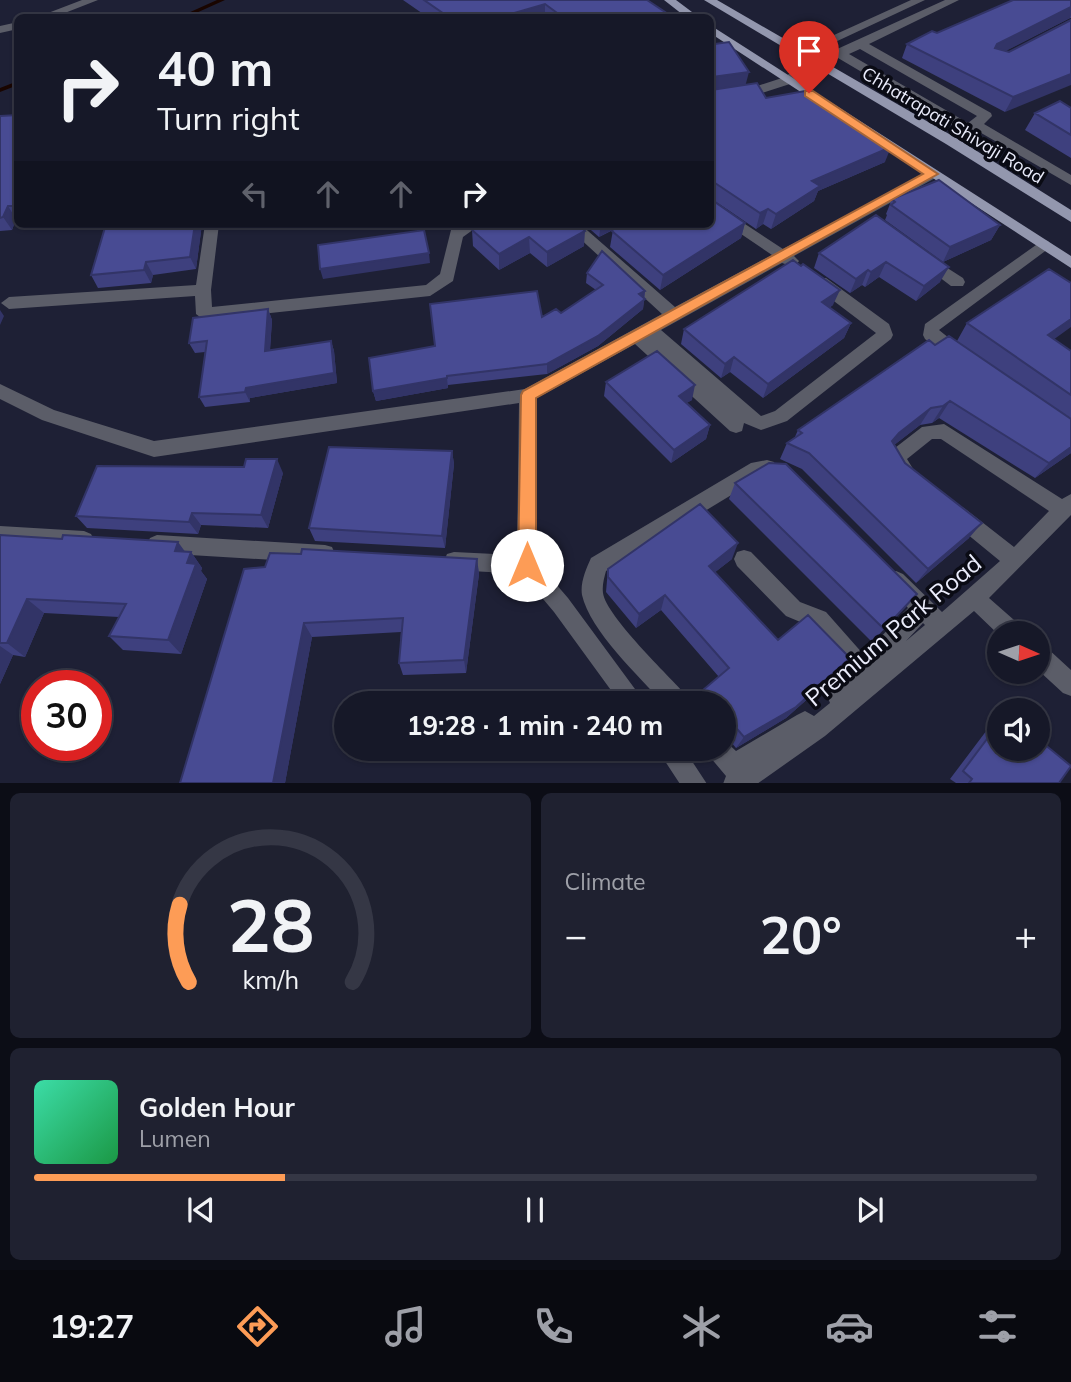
<!DOCTYPE html>
<meta charset="utf-8">
<style>
:root{--surface:#161828;--page:#1f2130;--text:#f1f3f6;--muted:#9ea0a8;--line:#353745;--accent:#fd9c56}
body{margin:0;font-family:Mulish,sans-serif;background:var(--page);color:var(--text);height:100vh;display:flex;flex-direction:column;font-size:26px;white-space:nowrap}
*{box-sizing:border-box;margin:0}
p{font-size:23px;color:var(--muted)}
.icon{flex:none;width:38px;height:38px;fill:none;stroke:currentColor;stroke-width:2;stroke-linecap:round;stroke-linejoin:round}
.map{position:relative;height:783px;overflow:hidden}
.details{display:flex;flex-direction:column;gap:10px;padding:10px;background:#0c0d16;flex:1}
.details>*{flex:none}
.hud{position:absolute;left:14px;top:14px;width:700px;height:214px;border-radius:10px;box-shadow:0 2px 5px #0004,0 0 0 2px var(--line);background:#161828;color:var(--text);overflow:hidden}
.needle{width:46px;rotate:93deg}
.buttons{position:absolute;left:987px;top:621px;display:grid;gap:14px}
.buttons a{display:grid;place-items:center;width:63px;height:63px;border-radius:50%;background:var(--surface);box-shadow:0 2px 5px #0004,0 0 0 2px var(--line);font-size:35px}
.speed{position:absolute;left:21px;top:670px;display:flex;gap:14px;font-size:35px;font-weight:700;text-align:center}
.speed>*{display:grid;place-content:center;width:91px;height:91px;border-radius:50%;background:var(--surface);box-shadow:0 2px 5px #0004,0 0 0 2px var(--line);line-height:1}
.speed .limit{border:10px solid #d22;background:#fff;color:#111}
.pin{position:absolute;display:grid;place-items:center;width:60px;height:60px;color:#fff;margin:-72px -30px;border-radius:50% 50% 50% 0;rotate:-45deg;box-shadow:0 0 7px #0007}
.pin .icon{rotate:45deg}
.me{position:absolute;width:77px;margin:-38px;rotate:0deg;stroke-linejoin:round;filter:drop-shadow(0 0 5px #0008)}
.turn{display:flex;align-items:center;gap:24px;height:147px;padding:0 28px;font-size:32px}
.turn .icon{width:91px;height:91px;stroke-width:2.5}
.turn b{display:block;font-size:49px;line-height:60px}
.lanes{display:flex;align-items:center;height:66px;padding:0 28px;background:#0003;justify-content:center;gap:35px;direction:ltr}
.lanes .off{opacity:.35}
.big{font-size:52px;font-weight:700;line-height:1.1}
.details .tile{flex:1;display:flex;flex-direction:column;justify-content:center;gap:10px;min-width:0;padding:0 24px;border-radius:10px;background:var(--page)}
.details .dial{align-items:center;gap:0}
.dial svg{height:182px;overflow:visible;fill:none;stroke:var(--line);stroke-width:7;stroke-linecap:round;text-anchor:middle}
.dial text{fill:var(--text);stroke:none}
.song{display:flex;align-items:center;gap:21px}
.cover{width:84px;height:84px;border-radius:10px;background:linear-gradient(135deg,hsl(160 70% 55%),hsl(140 70% 35%))}
.played{height:7px;border-radius:4px;background:linear-gradient(90deg,var(--accent) 25%,var(--line) 25%)}
.keys{display:flex;justify-content:space-around;direction:ltr}
.heat{display:flex;justify-content:space-between;align-items:center;font-size:38px;direction:ltr}
.details .tiles{flex:1;display:grid;gap:10px;grid-template-columns:1fr 1fr}
.tile:last-child{grid-column:span 2}
.trip{position:absolute;left:334px;top:691px;width:402px;height:70px;border-radius:35px;background:var(--surface);box-shadow:0 2px 5px #0004,0 0 0 2px var(--line);font-weight:700;line-height:70px;text-align:center}
.menu{display:flex;height:112px;justify-content:space-around;align-items:center;background:#090a10;color:var(--muted)}
.menu .icon{width:49px;height:49px}
.menu .active{color:var(--accent)}
.menu b{font-size:32px;color:var(--text)}
.map>svg:first-child{display:block}
.lines{fill:none;stroke-linecap:round;stroke-linejoin:round}
.stream{fill:#190500;fill-rule:evenodd}
.minor{fill:#5b5d68;fill-rule:evenodd}
.major{fill:#9397ae;fill-rule:evenodd}
.wall{fill:#3e407e}
.shaded-wall{fill:#323467}
.building{fill:#484b93;stroke:#323467;stroke-width:2}
.route{fill:#fd9c56;stroke:#a46538;stroke-width:2}
.labels{text-anchor:middle;dominant-baseline:central;stroke-width:7;stroke-linejoin:round;paint-order:stroke}
.far-street-label{font-size:18px;fill:#eaecfb;stroke:#0a0b14}
.near-street-label{font-size:24px;fill:#eaecfb;stroke:#0a0b14}
</style>
<div class="map">
<svg width="1071" height="784" viewBox="0 0 1071 784">
<rect width="100%" height="100%" fill="#1e2035"/>
<g class="lines">
<path class="stream" d="M217,0h8l-40,18h-8z
M18,81v4l-18,7v-4z"/>
<path class="minor" d="M82,0h16l-46,18h-17z
M911,0h14l-94,44 -7,11 121,-55h14l-90,44 122,69 1,3 -8,8 87,51v10l-95,-55 -5,4h-10l-1,-4 -122,-72 -22,7 -23,18 -49,16 -34,4v-8l32,-4 43,-14 23,-18 15,-19zM860,49l117,67 -9,7 -119,-69z
M18,22v7l-18,4v-7z
M932,170l5,1v6l-143,79 5,5 -3,4 -5,1 -9,-3 -121,67 100,86 14,-5 101,-78 -62,-47 -2,-4 2,-4h12l63,46 4,11 -2,4 -104,82 -26,9 -17,-7 -2,8 -6,2 -6,-2 -95,-87 -98,54v164l31,36 78,106h-25l-67,-92 -32,-38 -68,-4 -7,-2 -3,-7 3,-7 7,-2 63,3 2,-152 -365,54 -112,-37 -42,-21v-15l54,26 100,31 371,-52 137,-75 -98,-90h16l95,83 97,-52 -62,-42v-12l73,48z
M205,224h14l-8,66 1,17 214,-22 14,-11 11,-44 12,-6h18l-18,13 -10,44 -23,15 -226,24 -8,-6 -1,-18 -186,13 -8,-6 8,-6 187,-12z
M1043,240l5,1 3,4 -3,4 -109,81 26,21 2,5 -2,5h-12l-28,-22 -2,-4 2,-11z
M927,255l36,23 2,4 -2,4h-12l-29,-22 -3,-4 3,-4z
M944,424l118,75 9,-5v21l-82,83 33,29 3,7 -26,1 -25,-24 -149,125 -68,48h-34l3,-8 -16,-19 -4,-8h18v-9l12,11 61,-36 8,-4 9,5 16,-13 -2,-5 3,-8 18,-19 -39,-45 -24,-10 -49,-50 -3,-7 3,-7 7,-2 7,2 49,50 26,10 38,43 44,-47 -22,-27 3,-7 7,-3 7,3 39,38 58,-51 -50,-41 -3,-6 3,-6 7,-3 7,3 50,39 35,-36 -108,-72h-9l-25,20 8,13 -2,6 -7,2c-14,-5 -21,-16 -15,-29l31,-24zM923,623l2,2 -19,16z
M767,460l7,2 2,6 -2,6 -13,3 -155,94c-2,7 -4,15 -3,22 3,23 66,83 84,103l3,8h-26c-25,-28 -74,-73 -82,-109 -2,-12 4,-26 9,-37l160,-95z
M0,526l84,5 7,3 3,6 -3,6 -7,3 -84,-5z
M157,535l168,10 7,2 3,7 -3,7 -7,2 -168,-10 -7,-3 -3,-6 3,-6z
M1038,644l8,3 25,23v26l-8,-3 -25,-23z
M657,749h27l23,35h-27z"/>
<path class="major" d="M664,0h12l24,18h-13z
M704,0h13l239,138 115,72v12l-125,-78z
M710,25l361,231v12l-361,-235z"/>
</g>
<path class="wall" d="M403,0h244l27,18h-245z
M1071,0v18h-1l-65,33 4,1 62,-32 -66,92 -103,-54 5,-14 30,-11z
M710,41l36,44 20,13 119,64 -67,29 -4,10 -43,28 -8,-5 -7,5 -44,-30 33,24 -4,15 -81,52 -50,-43 3,-17 -14,7 -15,-13h126z
M1071,108v50l-46,-28 10,-17z
M18,115v104h-2l-4,11 -12,1v-115z
M892,199l108,26 -9,15 -48,22 -58,-42 2,-5 -1,-1z
M876,215l64,67 -24,19 -37,-24 -14,10 -3,-2 -12,8 -36,-25 5,-15z
M106,224h96l-6,45 -43,6 -2,8 -53,5 -7,-13z
M483,224l101,22 -37,21 -17,-14 -31,17 -26,-24 -1,-16z
M587,273l58,18 -2,18 -45,37 -51,28 -99,11v3l-72,13 -3,-10 62,-45 107,-29 19,-4 35,-23 -10,-7z
M833,305l-4,3 22,15 -7,15 -81,60 -33,-26 -9,6 -40,-34 3,-15z
M268,309l4,11 -2,31 61,-10 3,10 3,32 -87,15v4l-45,5 -6,-10 6,-45 -10,1 -6,-10z
M967,323l87,16 17,12v102l-36,25 -96,-60 -7,5 -12,2 -26,20 11,18 64,75 -53,45 -114,-114 -22,-10 7,-16 7,-4 4,-9 137,-85 22,-4z
M606,382l86,18 -6,3 24,22 -4,14 -35,24 -67,-67z
M452,451l2,13 -9,84 -130,-7 -6,-13z
M283,473l-15,55 -67,-3 -3,9 -111,-6 -11,-12z
M735,483l182,111 -45,48 -143,-143z
M0,535l191,17 11,16 -1,3 6,8 -26,75 -58,-4 -14,-14 10,-19 -75,-4 -19,44 -12,-2 -13,29z
M301,554l176,5 2,15 -13,99 -63,2 -4,-12 2,-31 -89,5 -27,146h-105l85,-216z
M732,559l-17,13 63,68 61,31 -53,47 -50,30 -12,-14v-30h-25l-2,-2 6,-12 16,-13 -58,-67 -25,18 -30,-36 2,-23z
M999,718v31l61,34h-104l-6,-4 43,-57z"/>
<path class="shaded-wall" d="M545,4v14h-48z
M1071,7v8l-1,3 -80,41 7,-15z
M749,72l-4,15 -35,5 3,-15z
M1071,74v11l-66,27 8,-15z
M891,147l-6,15 -67,29 -4,10 -43,28 5,-15 36,-33z
M8,206l8,13 -4,11 -9,-13z
M768,209l-5,15 -7,5 4,-16z
M745,223l-4,15 -81,52 3,-15z
M195,224h7l-6,45 -6,-12z
M601,224h22l-24,13z
M1000,225l-9,15 -48,22 7,-15z
M585,231l-1,15 -37,21v-15z
M529,237l1,16 -31,17v-16z
M429,253l1,10 -107,16 -3,-10z
M146,262l7,13 -2,8 -7,-13z
M886,262l-7,15 -14,10 6,-15z
M949,267l-9,15 -24,19 8,-15z
M868,270l-6,15 -12,8 6,-14z
M840,290l-7,15 -17,12 6,-15z
M645,291l-2,18 -45,37 -51,28v-10z
M268,309l4,11 -3,41 -4,-10z
M0,310l4,6 -4,9z
M1071,319v8l-36,26 13,-18z
M851,323l-7,15 -81,60 5,-14z
M331,341l3,10 3,32 -87,15v4l-5,-10 1,-4z
M734,357l-4,15 -9,6 4,-14z
M447,378l1,10 -72,13 -3,-10z
M695,385l-3,15 -17,10 4,-14z
M950,401l-11,17 -7,5 11,-17z
M931,408l-11,17 -31,24 3,-8 7,-8z
M710,425l-4,14 -35,24 3,-13z
M1071,447v6l-36,25 14,-15z
M452,451l2,13 -9,84 -3,-12z
M277,459l6,14 -15,55 -7,-13z
M192,513l9,12 -3,9 -9,-12z
M982,523l-13,15 -53,45 12,-14z
M178,542l11,15 2,-5 11,16 -1,3 6,8 -26,75 -13,-14 7,-89z
M738,543l-6,16 -28,22 5,-15z
M477,559l2,15 -13,99 -2,-13z
M665,595l-4,15 -25,18 3,-14z
M27,599l17,14 -19,44 -18,-14z
M304,623l8,14 -27,146h-12z
M0,646l13,9 -13,29z
M850,658l-11,13 -53,47 -50,30 8,-11z"/>
<path class="building" d="M424,0h223l27,18h-110l-19,-14 -48,14h-47z
M1013,0h58v7l-74,37 -2,4 14,4 62,-32v54l-58,23 -106,-53 25,-13 5,2z
M710,41l5,3 14,-2 20,30 -36,5 -2,13 46,-7 9,15 39,-7 86,56 -79,34 8,5 -44,28 -8,-5 -8,4 -45,-30 -4,1 1,16 33,23 -82,52 -51,-44 5,-7h93z
M1060,101l11,7v27l-36,-22z
M18,115v91h-10l-5,11 -3,1v-102z
M939,180l61,45 -50,22 -59,-42 4,-3 -3,-3z
M876,215l73,52 -25,19 -38,-24 -15,10 -3,-2 -12,9 -37,-26z
M106,224h89l-5,33 -44,5 -2,8 -53,5z
M483,224h95l7,7 -38,21 -18,-15 -30,17 -27,-24z
M424,230l5,23 -109,16 -2,-24z
M602,251l43,40 -6,3 6,5 -47,37 -51,28 -100,12v2l-74,13 -4,-33 66,-12 -5,-42 107,-13 5,26 14,-8 5,4 42,-28 -16,-12z
M793,260l8,6 2,-2 37,26 -18,12 29,21 -83,61 -34,-27 -9,7 -41,-35z
M1049,269l22,14v36l-23,16 23,16v44l-104,-72z
M268,309l-3,42 66,-10 3,32 -88,15 -1,4 -46,5 8,-56 -18,2 4,-25z
M949,336l122,83v28l-22,16 -99,-62 -7,5 -12,2 -32,25 -7,8 13,22 77,60 -54,46 -119,-116 -22,-10 15,-10 -4,-3 131,-90 6,5z
M657,351l38,34 -16,11 31,29 -36,25 -68,-68z
M329,447l123,4 -10,85 -133,-8z
M246,459h31l-16,56 -69,-2 -3,9 -113,-6 21,-50 147,1z
M769,463l17,1 131,130 -33,35 -149,-146z
M700,504l38,39 -29,23 69,74 30,-25 42,43 -54,49 -52,30 -20,-23v-10h-9l-12,-14 26,-22 -64,-73 -26,19 -31,-37v-8z
M0,535l62,4 1,-4 115,7 -3,9 16,1 -4,11 9,1 -28,76 -59,-4 17,-32 -99,-5 -20,44h-7z
M302,549l175,10 -13,101 -65,3 4,-45 -99,5 -31,160h-93l64,-214 21,-2 5,-14 31,1z
M999,723v26h39v-10l33,27 -12,17h1h-91l3,-4 -9,-8z"/>
<path class="route" d="M805,91h8l125,83 -402,224v167l-3,6 -6,3 -7,-3 -2,-6 3,-170 2,-4 400,-217 -118,-78z"/>
<g class="labels">
<g class="far-street-label">
<text transform="translate(953 125) rotate(31)">Chhatrapati Shivaji Road</text>
</g>
<g class="near-street-label">
<text transform="translate(893 630) rotate(-40)">Premium Park Road</text>
</g>
</g>
</svg>
<div class="buttons">
<a><svg class="needle" viewBox="-14 -14 28 28"><path d="M0-13l5 13h-10z" fill="#e53935"/><path d="M0 13l5-13h-10z" fill="#9ea0a8"/></svg></a>
<a><svg class="icon" aria-label="sound" viewBox="0 0 24 24"><path d="M4 9h4l5-4v14l-5-4H4zM17 9q2 3 0 6"/></svg></a>
</div>
<div class="speed"><div class="limit">30</div></div>
<div class="pin" style="left:809px;top:93px;background:#d93025"><svg class="icon" aria-label="arrive" viewBox="0 0 24 24"><path d="M6 21V4h12l-3 4 3 4H6"/></svg></div>
<svg class="me" style="left:527px;top:565px" viewBox="-20 -20 40 40"><circle r="19" fill="#fff"/><path d="M0-13L10 11 0 6-10 11z" fill="#fd9c56"/></svg>
<div class="trip">19:28 · 1 min · 240 m</div>
<div class="hud">
<div class="turn"><svg class="icon" aria-label="right" viewBox="0 0 24 24"><path d="M7 20v-9h11M14 6l5 5-5 5"/></svg><div><b>40 m</b>Turn right</div></div>
<div class="lanes"><svg class="icon off" aria-label="left" viewBox="0 0 24 24"><path d="M17 20v-9H6M10 6l-5 5 5 5"/></svg><svg class="icon off" aria-label="ahead" viewBox="0 0 24 24"><path d="M12 20V5M6 11l6-6 6 6"/></svg><svg class="icon off" aria-label="ahead" viewBox="0 0 24 24"><path d="M12 20V5M6 11l6-6 6 6"/></svg><svg class="icon" aria-label="right" viewBox="0 0 24 24"><path d="M7 20v-9h11M14 6l5 5-5 5"/></svg></div>
</div>
</div>
<section class="details">
<div class="tiles">
<div class="tile dial"><svg viewBox="0 0 100 80">
<path d="M14 69A42 42 0 1 1 86 69"/>
<path d="M14 69A42 42 0 0 1 10 35" stroke="#fd9c56"/>
<text x="50" y="56" font-size="32" font-weight="700">28</text>
<text x="50" y="72" font-size="11">km/h</text>
</svg></div>
<div class="tile"><p>Climate</p>
<div class="heat"><a>−</a><b class="big">20°</b><a>+</a></div>
</div>
<div class="tile">
<div class="song"><i class="cover"></i><div><b>Golden Hour</b><p>Lumen</p></div></div>
<div class="played"></div>
<div class="keys"><svg class="icon" aria-label="previous" viewBox="0 0 24 24"><path d="M18 5L8 12l10 7zM5 5v14"/></svg><svg class="icon" aria-label="pause" viewBox="0 0 24 24"><path d="M8 5v14M16 5v14"/></svg><svg class="icon" aria-label="next" viewBox="0 0 24 24"><path d="M6 5l10 7-10 7zM19 5v14"/></svg></div>
</div>
</div>
</section>
<nav class="menu">
<b>19:27</b>
<svg class="icon active" aria-label="directions" viewBox="0 0 24 24"><path d="M12 3l9 9-9 9-9-9zM9 14v-3h6M13 9l2 2-2 2"/></svg>
<svg class="icon" aria-label="music" viewBox="0 0 24 24"><path d="M9 18V5l10-2v13"/><circle cx="6" cy="18" r="3"/><circle cx="16" cy="16" r="3"/></svg>
<svg class="icon" aria-label="phone" viewBox="0 0 24 24"><path d="M5 4h4l2 5-3 2q2 4 5 5l2-3 5 2v4C11 20 4 13 5 4z"/></svg>
<svg class="icon" aria-label="climate" viewBox="0 0 24 24"><path d="M12 3v18M4 7l16 10M4 17L20 7"/></svg>
<svg class="icon" aria-label="car" viewBox="0 0 24 24"><path d="M5 17H2v-5l4-1 3-4h7l3 4 3 1v5h-3M9 17h6M6 11h13"/><circle cx="7" cy="17" r="2"/><circle cx="17" cy="17" r="2"/></svg>
<svg class="icon" aria-label="filters" viewBox="0 0 24 24"><path d="M4 7h16M4 17h16"/><circle cx="9" cy="7" r="2"/><circle cx="15" cy="17" r="2"/></svg>
</nav>
